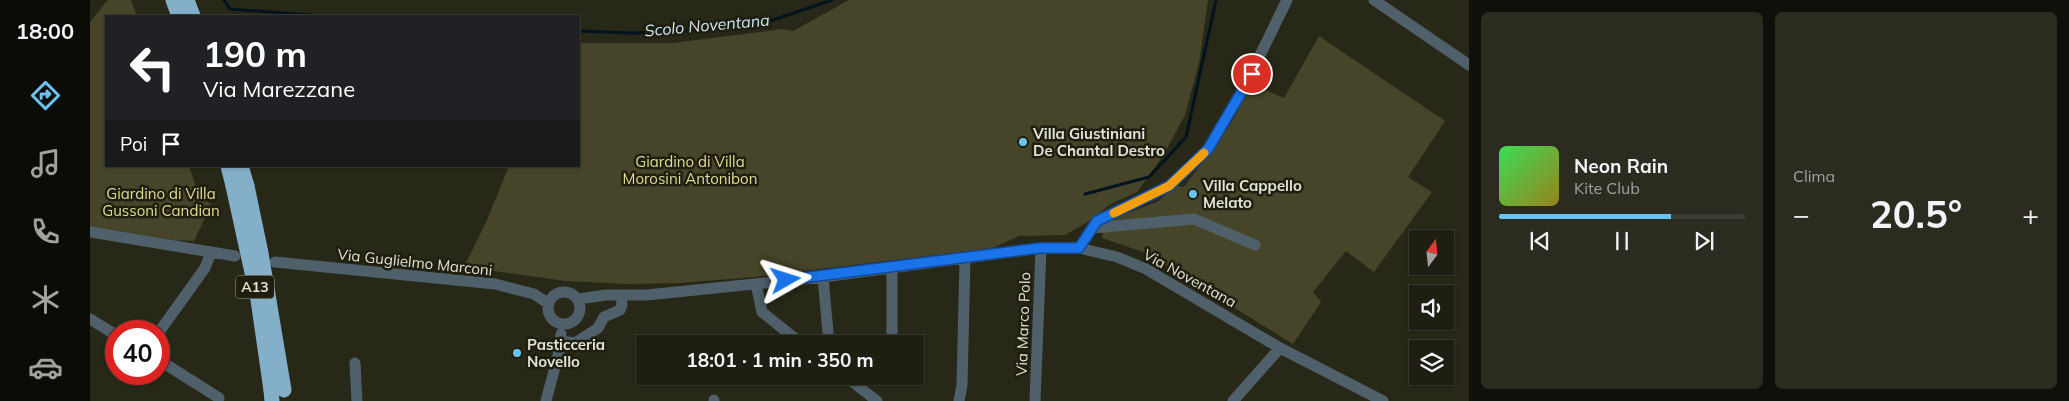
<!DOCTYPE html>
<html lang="it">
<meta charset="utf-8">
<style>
:root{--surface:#1e1e12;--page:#2b2b20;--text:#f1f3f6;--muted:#a1a29f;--line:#3c3c32;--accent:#6bc3f2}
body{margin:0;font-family:Mulish,sans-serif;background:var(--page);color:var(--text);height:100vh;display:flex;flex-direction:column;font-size:19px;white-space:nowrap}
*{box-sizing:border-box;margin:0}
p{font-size:16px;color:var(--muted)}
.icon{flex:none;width:28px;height:28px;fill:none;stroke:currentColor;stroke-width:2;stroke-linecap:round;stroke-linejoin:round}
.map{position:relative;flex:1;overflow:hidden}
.panel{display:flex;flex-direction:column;gap:12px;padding:12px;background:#10100a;width:600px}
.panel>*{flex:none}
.hud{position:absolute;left:15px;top:15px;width:475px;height:152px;border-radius:0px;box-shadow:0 1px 4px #0004,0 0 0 1px var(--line);background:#202124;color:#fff;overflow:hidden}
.needle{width:32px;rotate:15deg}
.tools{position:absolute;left:1319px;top:230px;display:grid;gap:10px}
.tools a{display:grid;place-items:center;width:45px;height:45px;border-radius:0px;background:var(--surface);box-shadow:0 1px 4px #0004,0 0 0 1px var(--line);font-size:25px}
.speed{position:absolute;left:15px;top:320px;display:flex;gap:10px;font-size:25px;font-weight:700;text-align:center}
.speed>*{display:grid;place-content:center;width:65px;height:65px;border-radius:50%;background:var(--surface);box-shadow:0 1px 4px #0004,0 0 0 1px var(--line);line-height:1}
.speed .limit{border:8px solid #d22;background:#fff;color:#111}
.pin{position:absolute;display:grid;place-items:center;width:42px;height:42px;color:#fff;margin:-21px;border:2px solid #fff;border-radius:50%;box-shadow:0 1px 5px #0007}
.me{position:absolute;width:55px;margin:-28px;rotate:84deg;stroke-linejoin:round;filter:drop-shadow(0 0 4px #0008)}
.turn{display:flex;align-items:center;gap:18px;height:105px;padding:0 15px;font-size:22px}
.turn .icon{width:65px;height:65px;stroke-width:2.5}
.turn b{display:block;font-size:35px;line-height:42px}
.then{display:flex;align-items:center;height:48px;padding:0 15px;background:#0003;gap:10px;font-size:19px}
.big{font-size:38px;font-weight:700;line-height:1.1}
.panel .tile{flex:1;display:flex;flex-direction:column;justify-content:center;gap:8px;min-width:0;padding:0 18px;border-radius:8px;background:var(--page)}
.song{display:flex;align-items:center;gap:15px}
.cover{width:60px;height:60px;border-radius:8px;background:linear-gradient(135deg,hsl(130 70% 55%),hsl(50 70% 35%))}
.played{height:5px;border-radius:2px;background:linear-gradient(90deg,var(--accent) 70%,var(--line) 70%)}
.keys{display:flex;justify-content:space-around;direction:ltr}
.heat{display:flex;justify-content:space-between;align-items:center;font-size:28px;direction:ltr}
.panel .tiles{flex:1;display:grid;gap:12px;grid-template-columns:repeat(2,1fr)}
.trip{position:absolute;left:546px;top:335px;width:288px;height:50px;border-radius:0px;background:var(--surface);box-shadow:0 1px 4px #0004,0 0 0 1px var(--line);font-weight:700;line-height:50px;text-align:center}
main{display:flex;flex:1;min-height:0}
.menu{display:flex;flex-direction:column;width:90px;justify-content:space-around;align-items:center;background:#0c0c07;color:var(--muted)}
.menu .icon{width:35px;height:35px}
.menu .on{color:var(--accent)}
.menu b{font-size:22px;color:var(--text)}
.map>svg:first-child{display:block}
.green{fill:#464529}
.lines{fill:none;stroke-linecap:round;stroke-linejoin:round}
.stream{stroke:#01131e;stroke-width:3}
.minor{stroke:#4f606a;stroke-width:11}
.highway{stroke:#83afc8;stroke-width:15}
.highway-bridge{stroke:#83afc8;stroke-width:15}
.route-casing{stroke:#114b97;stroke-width:12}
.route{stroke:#1a73e8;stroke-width:9}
.slow{stroke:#f59e0b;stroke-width:9}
.poi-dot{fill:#6bc3f2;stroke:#1f1e0f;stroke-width:2}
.labels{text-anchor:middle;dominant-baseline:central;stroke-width:5;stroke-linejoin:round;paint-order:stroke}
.shield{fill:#1f1e0f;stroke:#a8a79c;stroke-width:1}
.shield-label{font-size:14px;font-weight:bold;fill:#e2e2d8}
.poi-label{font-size:15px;font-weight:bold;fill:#e2e2d8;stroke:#1f1e0f;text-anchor:start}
.park-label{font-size:15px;fill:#dfdc96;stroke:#1f1e0f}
.street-label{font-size:15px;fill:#e2e2d8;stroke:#1f1e0f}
.water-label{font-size:16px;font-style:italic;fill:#cce7f7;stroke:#1f1e0f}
</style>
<main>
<nav class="menu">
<b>18:00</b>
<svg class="icon on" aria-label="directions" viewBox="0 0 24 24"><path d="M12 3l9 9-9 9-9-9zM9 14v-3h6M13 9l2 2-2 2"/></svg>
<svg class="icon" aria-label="music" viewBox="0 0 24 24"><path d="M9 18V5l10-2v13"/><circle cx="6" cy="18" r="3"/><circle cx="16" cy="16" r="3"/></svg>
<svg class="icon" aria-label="phone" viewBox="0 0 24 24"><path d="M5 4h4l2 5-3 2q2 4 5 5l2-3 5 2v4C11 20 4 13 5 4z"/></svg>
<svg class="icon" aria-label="climate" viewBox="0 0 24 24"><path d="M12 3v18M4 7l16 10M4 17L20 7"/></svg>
<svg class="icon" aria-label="car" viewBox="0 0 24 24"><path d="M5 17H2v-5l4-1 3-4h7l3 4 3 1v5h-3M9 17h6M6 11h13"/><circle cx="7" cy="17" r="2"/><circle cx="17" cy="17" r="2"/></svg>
</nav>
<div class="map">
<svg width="1379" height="401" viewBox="0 0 1379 401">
<rect width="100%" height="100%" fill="#282818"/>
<path class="green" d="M18,0h23l6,16h-31v150h83l8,24 14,15 -17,36 -19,-1 -85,-13v-205z
M759,0h359l-9,63 -14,52 -22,41 -26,36 -28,13 -16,14 -28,16 -46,1 -26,12 -239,29 -73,6 -54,1 -61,-3 -102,-14 23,-47 22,-54h70v-123h93l111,-14 10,2z
M1229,36l126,85 -37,56 24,15 -58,80 -28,-21 -33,41 8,10 -28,42 -147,-91 -44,-15 2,-16 55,-21 15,-16 10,2 46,-62 22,-41 32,14z"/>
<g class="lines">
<path class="stream" d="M134,0l6,9 92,7
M489,31l53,2 41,-1 91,-9 68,-23
M995,194l64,-17 37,-40 30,-137"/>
<path class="minor" d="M1284,0l95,65
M1002,228l102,-9 61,26
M0,232l145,24
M989,248l18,-27 72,-35 39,-37 35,-59 44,-90
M185,262l220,22 39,10 15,10
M733,277l6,67
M666,284l6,28 40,32
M458 308a16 16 0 1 1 32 0a16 16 0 1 1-32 0Z
M488,299l28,-4h41l176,-18 218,-29h38l38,9 29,12 134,79 103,53
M0,319l26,16
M69,332l46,-64 6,-16
M471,341l14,2 23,-15 6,-11 16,-7 2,-5 -1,-10
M802,344v-76
M69,360l60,38
M265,363l2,38
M755,376l32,25
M801,380v-4
M456,401l13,-49 2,-18
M624,401v-1
M869,401l3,-16 3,-126
M945,401l6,-153
M1143,401l47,-53"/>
<path class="highway" d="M83,0l6,16
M97,0l6,16
M138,166l5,20
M151,166l6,20
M181,390l1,11"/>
<path class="highway-bridge" d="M143,186l25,114 13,90
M157,186l14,67 23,137"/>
</g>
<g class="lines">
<defs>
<path id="route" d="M696,280l254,-32h39l18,-27 72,-35 39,-37 44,-75"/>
</defs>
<use href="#route" class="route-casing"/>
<use href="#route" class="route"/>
<path class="slow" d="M1024,213l55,-27 35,-33"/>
</g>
<g class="poi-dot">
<circle cx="933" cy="142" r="5"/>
<circle cx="1103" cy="194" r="5"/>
<circle cx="427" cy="353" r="5"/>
</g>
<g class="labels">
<rect class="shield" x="146" y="275.5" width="38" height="23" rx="4"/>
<g class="shield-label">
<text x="165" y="287">A13</text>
</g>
<g class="poi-label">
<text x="943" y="133">Villa Giustiniani<tspan x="943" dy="17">De Chantal Destro</tspan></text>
<text x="1113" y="185">Villa Cappello<tspan x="1113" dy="17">Melato</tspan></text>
<text x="437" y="344">Pasticceria<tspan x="437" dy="17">Novello</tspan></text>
</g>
<g class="park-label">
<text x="600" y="161">Giardino di Villa<tspan x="600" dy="17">Morosini Antonibon</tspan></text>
<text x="71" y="193">Giardino di Villa<tspan x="71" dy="17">Gussoni Candian</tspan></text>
</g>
<g class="street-label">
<text transform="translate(325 262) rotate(6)">Via Guglielmo Marconi</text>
<text transform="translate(1100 278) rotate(29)">Via Noventana</text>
<text transform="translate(933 324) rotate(-88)">Via Marco Polo</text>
</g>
<g class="water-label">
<text transform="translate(617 25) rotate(-5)">Scolo Noventana</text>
</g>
</g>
</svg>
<div class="tools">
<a><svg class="needle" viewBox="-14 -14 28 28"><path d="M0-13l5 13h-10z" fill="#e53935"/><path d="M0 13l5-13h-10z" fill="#a1a29f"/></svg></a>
<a><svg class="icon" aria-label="sound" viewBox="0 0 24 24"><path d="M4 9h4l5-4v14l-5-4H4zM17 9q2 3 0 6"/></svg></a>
<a><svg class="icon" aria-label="layers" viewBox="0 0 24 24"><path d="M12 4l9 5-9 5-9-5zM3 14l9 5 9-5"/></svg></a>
</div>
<div class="speed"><div class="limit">40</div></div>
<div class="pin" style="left:1162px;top:74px;background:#d93025"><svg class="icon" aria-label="arrive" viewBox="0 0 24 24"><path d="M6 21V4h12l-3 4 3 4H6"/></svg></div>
<svg class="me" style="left:696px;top:280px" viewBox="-20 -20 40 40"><path d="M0-17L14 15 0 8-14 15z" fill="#1a73e8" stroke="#fff" stroke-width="4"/></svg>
<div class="trip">18:01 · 1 min · 350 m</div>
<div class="hud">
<div class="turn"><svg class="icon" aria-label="left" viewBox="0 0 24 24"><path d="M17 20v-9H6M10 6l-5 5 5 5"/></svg><div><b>190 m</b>Via Marezzane</div></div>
<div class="then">Poi<svg class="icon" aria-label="arrive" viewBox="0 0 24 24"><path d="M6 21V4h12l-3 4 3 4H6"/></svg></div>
</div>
</div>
<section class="panel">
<div class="tiles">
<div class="tile">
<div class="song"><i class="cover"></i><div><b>Neon Rain</b><p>Kite Club</p></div></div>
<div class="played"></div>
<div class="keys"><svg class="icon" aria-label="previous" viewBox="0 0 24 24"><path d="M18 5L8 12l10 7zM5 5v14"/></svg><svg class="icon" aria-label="pause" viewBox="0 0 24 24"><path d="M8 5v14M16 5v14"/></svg><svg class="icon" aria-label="next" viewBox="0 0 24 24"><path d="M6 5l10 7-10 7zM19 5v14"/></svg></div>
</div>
<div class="tile"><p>Clima</p>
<div class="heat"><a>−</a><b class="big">20.5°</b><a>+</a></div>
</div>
</div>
</section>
</main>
